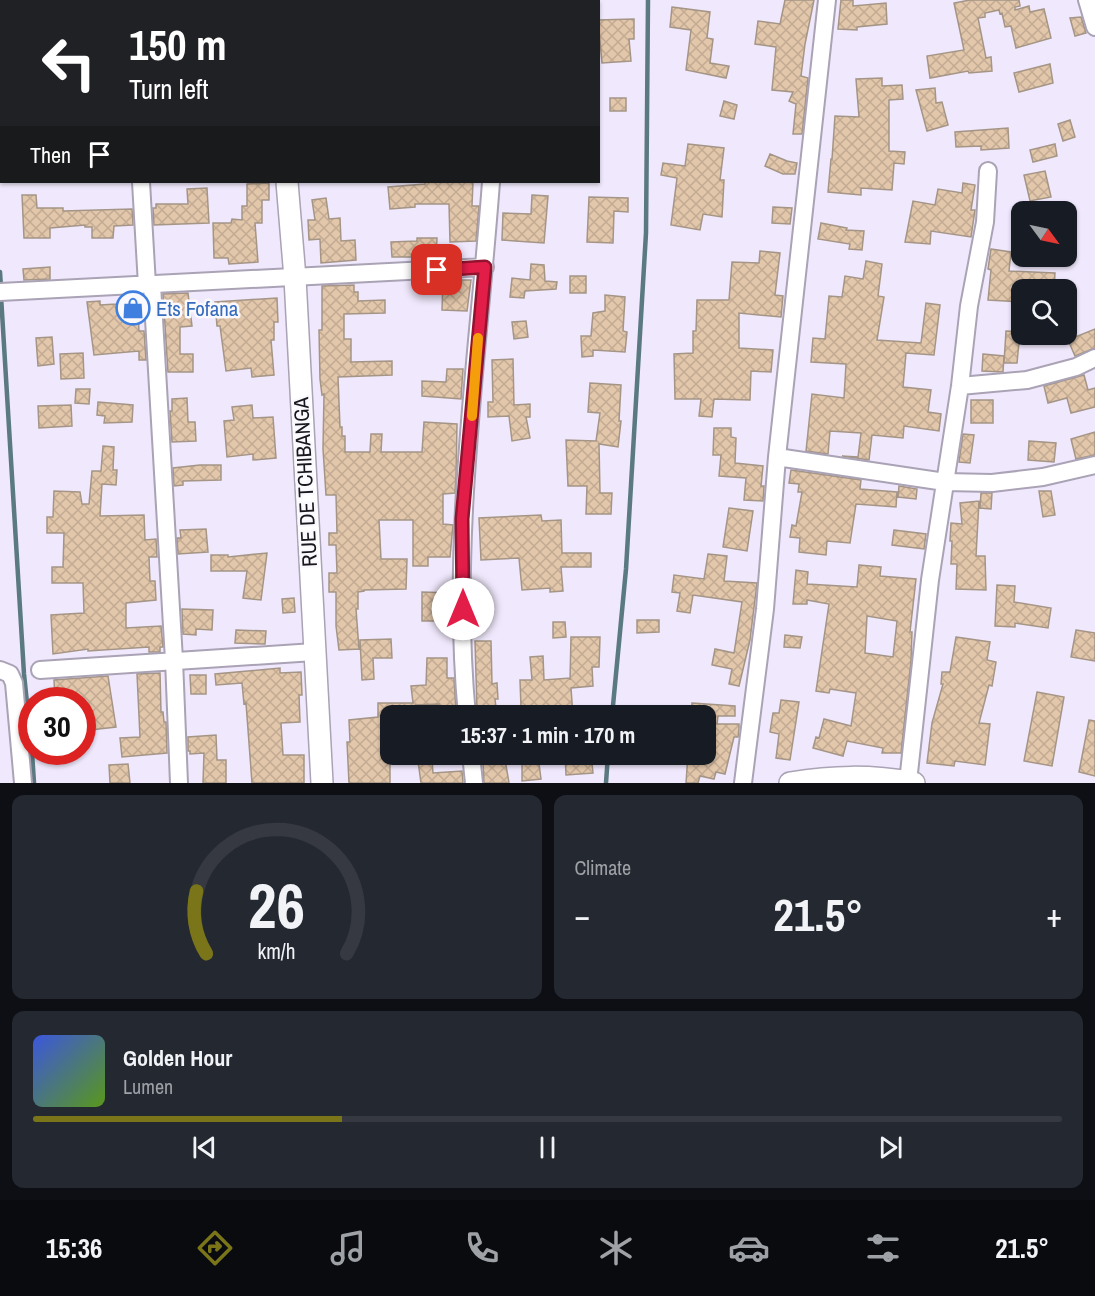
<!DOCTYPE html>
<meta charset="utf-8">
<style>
:root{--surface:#171b24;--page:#242831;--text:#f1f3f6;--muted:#9ea1a6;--line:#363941;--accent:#7b7519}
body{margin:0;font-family:"Archivo Narrow",sans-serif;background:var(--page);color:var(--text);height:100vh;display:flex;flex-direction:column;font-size:22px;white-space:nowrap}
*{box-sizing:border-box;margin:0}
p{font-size:20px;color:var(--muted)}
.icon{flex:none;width:33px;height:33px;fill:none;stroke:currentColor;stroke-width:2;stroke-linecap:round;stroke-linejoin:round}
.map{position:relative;height:783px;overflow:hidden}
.side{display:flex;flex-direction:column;gap:12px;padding:12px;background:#0d0f14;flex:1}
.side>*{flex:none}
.top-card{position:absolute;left:0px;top:0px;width:600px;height:183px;box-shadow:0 2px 4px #0004;background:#202124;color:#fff;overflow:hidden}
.needle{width:39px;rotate:123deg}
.tools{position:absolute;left:1011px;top:201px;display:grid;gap:12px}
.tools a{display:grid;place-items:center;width:66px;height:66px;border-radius:12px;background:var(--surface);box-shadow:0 2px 4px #0004;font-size:30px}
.speed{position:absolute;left:18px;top:687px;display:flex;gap:12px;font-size:30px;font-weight:700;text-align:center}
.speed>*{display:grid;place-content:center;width:78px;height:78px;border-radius:50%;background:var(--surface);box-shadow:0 2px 4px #0004;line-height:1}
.speed .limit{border:9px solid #d22;background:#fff;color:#111}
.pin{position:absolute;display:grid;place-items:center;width:51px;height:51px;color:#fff;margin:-26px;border-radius:12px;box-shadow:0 3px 9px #0006}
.me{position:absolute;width:66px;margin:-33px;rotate:0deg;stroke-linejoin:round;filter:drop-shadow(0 0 4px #0008)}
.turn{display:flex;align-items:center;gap:21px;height:126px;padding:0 30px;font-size:27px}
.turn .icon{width:78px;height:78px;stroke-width:2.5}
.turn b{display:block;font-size:42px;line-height:51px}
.then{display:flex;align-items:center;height:57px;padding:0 30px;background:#0003;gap:12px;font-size:22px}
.big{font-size:45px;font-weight:800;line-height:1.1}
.side .card{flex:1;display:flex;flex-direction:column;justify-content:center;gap:9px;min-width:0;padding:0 21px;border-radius:12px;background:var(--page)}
.side .dial{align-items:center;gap:0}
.dial svg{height:156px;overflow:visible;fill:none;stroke:var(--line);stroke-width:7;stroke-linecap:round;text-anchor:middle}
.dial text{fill:var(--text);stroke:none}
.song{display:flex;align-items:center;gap:18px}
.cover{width:72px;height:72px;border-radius:9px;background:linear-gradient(135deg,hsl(230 70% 55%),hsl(90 70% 35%))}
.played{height:6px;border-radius:3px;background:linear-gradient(90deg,var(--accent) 30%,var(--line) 30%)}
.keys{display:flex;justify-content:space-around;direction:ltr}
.heat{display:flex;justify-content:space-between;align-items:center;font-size:33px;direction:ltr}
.side .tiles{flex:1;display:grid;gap:12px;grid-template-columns:1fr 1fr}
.card:last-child{grid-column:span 2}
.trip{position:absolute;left:380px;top:705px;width:336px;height:60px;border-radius:12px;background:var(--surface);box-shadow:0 2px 4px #0004;font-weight:800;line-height:60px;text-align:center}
.tab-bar{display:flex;height:96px;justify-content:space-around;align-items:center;background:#090b0e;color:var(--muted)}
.tab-bar .icon{width:42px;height:42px}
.tab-bar .on{color:var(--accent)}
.tab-bar b{font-size:27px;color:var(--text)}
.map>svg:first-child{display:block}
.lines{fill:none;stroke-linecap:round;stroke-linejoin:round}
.stream{stroke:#5a7980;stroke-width:4.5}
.building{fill:url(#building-cross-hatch);stroke:#a49586;stroke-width:1.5;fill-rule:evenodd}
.minor-casing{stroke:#aaa2b5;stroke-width:20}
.tertiary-casing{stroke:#aaa2b5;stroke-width:24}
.minor{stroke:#fff;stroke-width:16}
.tertiary{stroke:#fff;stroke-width:21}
.route-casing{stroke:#92132f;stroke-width:15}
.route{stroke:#e11d48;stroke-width:10}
.slow{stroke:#f59e0b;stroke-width:10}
.labels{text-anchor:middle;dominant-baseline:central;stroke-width:5;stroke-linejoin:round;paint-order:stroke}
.shop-label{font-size:21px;fill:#366cbe;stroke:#faf9fd;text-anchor:start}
.street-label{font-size:21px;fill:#19161d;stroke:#faf9fd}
</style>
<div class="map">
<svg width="1095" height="783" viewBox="0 0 1095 783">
<defs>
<pattern id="building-cross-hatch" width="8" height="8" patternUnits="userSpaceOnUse" patternTransform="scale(1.5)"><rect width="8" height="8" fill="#e3c7ab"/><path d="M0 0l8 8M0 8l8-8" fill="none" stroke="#c2aa93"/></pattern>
</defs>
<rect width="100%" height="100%" fill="#f0e8fc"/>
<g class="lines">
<path class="stream" d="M0,272l1,16
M1,296l23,378 8,77
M612,716l14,-147 20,-336 2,-233
M32,752l2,31
M606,783l2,-29"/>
</g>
<path class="building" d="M785,0h29l-9,44 -4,32 7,2 -6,56h-9l3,-30 -7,-3 4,-9 -21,-2 4,-43 -21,-3 3,-23 22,3z
M841,0h12v6l33,-3 1,21 -30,3v3l-19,-1z
M970,0h49l1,6 -5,1v3l14,-4 1,6 14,-3 7,29 -35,10 -5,-22 -6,1 -3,-14 -2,1 -1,-4 -14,3v4l-7,1 8,40 5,-1 1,14 -23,2 -1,-2 -38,7 -3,-22 37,-6 -10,-47z
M672,7l38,5 -3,26 6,1 -3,24 19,3 -3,12 -40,-8 5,-40 -21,-3z
M1081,17l5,16 -11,3 -5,-18z
M634,19v20h-5l2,22 -29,2 -4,-43z
M1050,64l3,19 -34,9 -5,-19z
M882,78v8l20,-1 1,14 -14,1v51l16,1 -1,12 -10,-1 -2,27 -31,-2v7l-33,-3 3,-33h1l3,-43 24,1 -3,-38z
M935,88l1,15 6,-1 6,23 -21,6 -11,-41z
M610,98h16v13h-16z
M724,101l13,4 -3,14 -14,-3z
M1070,120l5,17 -12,4 -5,-17z
M1008,128l1,20 -28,2v-4l-25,1 -1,-15z
M688,144l36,4 -4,32h4l-2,37 -19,-3 -3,16 -29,-5 6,-47 -16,-3 2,-12 22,3z
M1055,144l2,12 -24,6 -3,-12z
M770,154l17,7 10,2 -2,11h-12l-18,-8z
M1045,171l6,26 -21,4 -6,-26z
M425,182h48l-1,24h7l-3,35 -26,1 -1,-38h-34v3l-25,2 -2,-22 37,-3z
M269,183v17h-7v23h-7l3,39 -29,2 -1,-6h-14l-1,-35h18l1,-4 10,1v-14h5v-22z
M963,183l12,2 -4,25h4l-4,27 -40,-6 -1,13 -25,-2 8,-41 22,4 3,-16 24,4z
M207,188l2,35 -55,2 -1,-17h3v-4h32l-1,-15z
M22,195h14l1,13h26v3l69,-2 1,16 -19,1 -1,12h-21v-11h-7v-2l-35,3v10h-26z
M532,195l16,1 -4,47 -42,-3 1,-27 28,1z
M589,197l39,1v14l-14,-1 -1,32 -26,-1z
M326,198l3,21 11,-1 1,23 14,-1 1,20 -35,3 -1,-24 -11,1 -1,-20h7l-3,-20z
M773,207l19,1 -2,16 -18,-1z
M821,223l26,5 -1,2 18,1 -2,19 -13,-1 1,-5 -32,-5z
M417,238h20l-1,19h-44l-1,-15 26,-1z
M991,249l20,3 -2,19 46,2 -1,17h-32v12l-34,-2 3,-30 -3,-1z
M760,251l20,2 -5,42 8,1 -2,21 -42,-4v35l34,2 -2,22 -20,-1 -1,29 -36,-1 -2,18 -13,-1 2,-17h-26l-1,-45 19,-1v-22h3l1,-31h32l3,-38 27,1z
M866,261l16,3 -4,32 6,1 -7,43 44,3 5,-40 14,2 -6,50 -28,-2 -3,34 28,3 -3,22 13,2 -2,17 -35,-5 -1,12 -31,-3 -3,25 -27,-4 16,1 3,-24 -31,-2 -2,23 -22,-3 6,-57 32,4 2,-34 -35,-2 2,-24 12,1 4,-43 13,1 3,-21 18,3z
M531,264l13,1 1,16 12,1 -1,7 -31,2 -1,7 -14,-1 2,-19 18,2z
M50,267v12l-26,1 -1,-11z
M570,276h16v17h-16z
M443,280h28l-4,31 -25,-1z
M354,285v7h4v9l27,-1v13l-41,1v25h7v23l41,-1v14l-54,2 2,50h2v9h3v16h25l1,-18h11l-1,18h41l2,-30 33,2 -1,52 -1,17 -12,1v30l10,1 -3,32h-22v9h-15v-46h-34l2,39h26l-1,30 -42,1v1l-6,1v17h-2l3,40 -20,1 -3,-24v-34h-7v-19h8l-1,-28h-7v-12h8l-1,-38h-10l-3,-46 1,-55 -2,1 -2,-16 -1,-49h3v-44z
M188,293l4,33 -12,1v27h13v18h-25l-5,-78z
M605,295l20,2 -2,34 4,1 -2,20 -32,-2v6l-11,1 -1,-21h10l2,-23 12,-2z
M137,296l2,35h5l2,29h-7v-9l-45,4 -7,-53 13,-1v4l17,-1 10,-7z
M277,298l1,24h-4v18h-3l3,35 -22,2 -1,-9 -25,3 -6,-45h-3l-2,-24z
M526,321l2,16 -14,2 -2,-17z
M1095,329v19l-20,8 -7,-16z
M1006,331l14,1 -3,31h-13z
M52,337l2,27 -16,2 -2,-28z
M83,353l1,25 -23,1 -1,-25z
M983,354l21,2 -1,16 -21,-1z
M513,359l1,46 16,-1v13h-4l4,21 -18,3 -3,-25 -21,1v-15h5l-1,-42z
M447,369h16l-2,30 -39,-3v-15l24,1z
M1084,375l4,15 7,-2v19l-24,6 -4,-15 -19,5 -4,-17z
M590,383l31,2 -2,36h2l-3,26 -19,-3 1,49h12l-1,21h-25l1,-28h-19l-2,-46 30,1 4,-28 -12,-1z
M76,389h14l-1,15 -14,-1z
M187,398l1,24h7l1,19 -24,1 -2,-31h2v-12z
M971,400h22v23h-22z
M98,402l35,3 -1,17 -28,1 1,-7 -8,-1z
M71,405l1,21 -33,2 -1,-22z
M252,405l1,13 20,-1 3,41 -23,2v-6l-26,3 -3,-36 10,-1 -2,-13z
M714,428h17v9l5,1 -1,25 28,3 -2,20h3l-1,15 -19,-1 2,-22 -27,-2 2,-21h-8z
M1095,432v23l-19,4 -5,-20z
M963,434l11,1 -4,28 -11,-1z
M1029,441l27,2 -2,19 -26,-2z
M103,446l11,1 -1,23h4l-1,15 -14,-1 -2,32 44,-1 1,25 11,-1 1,18h-8l1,24h5l1,19 -30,3v25l35,-2 2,21h-3v5h-11v-5l-61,4v-2l-35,5 -2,-39 33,-2 -1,-30h-31v-16h11l1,-34h-17v-16h6l1,-26 26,1 2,12h7l3,-33h9z
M200,465h21v15l-38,1v4l-9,1 -1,-18z
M791,470l70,10 -1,9 37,3 -1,15 -40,-3 -6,39 -23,-2 -1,14 -27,-3 1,-14 -10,-1 2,-12 4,1 6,-34h-4l1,-8 -10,-1z
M899,486l18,3 -1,10 -18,-2z
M1039,491h12l4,24 -12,2z
M981,493h11l-1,16 -11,-1z
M979,501l-3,55h9l1,34 -30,-1 1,-25h-6l1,-23h-2l1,-18 11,1 -2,-21z
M729,508l24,3 -6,40 -24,-4z
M541,515l1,6 19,-1 1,33h29v14h-30l2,24 -13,1v-4l-28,2 -3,-32 -38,2 -2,-42z
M206,529l2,23 -30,2 -1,-16h4l-1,-8z
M894,530l32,4 -2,15 -32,-4z
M267,553l-6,47 -18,-2 4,-27h-36v-16h17v2z
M708,554l19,2 -3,25 33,2 -7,57 -11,46 -10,-2 3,-15 -20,-4 3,-16 19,4 8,-51 -49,-7 -3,18 -13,-2 3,-18 -8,-1 2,-17 30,4z
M859,565l22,2 -1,9 36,3 -6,53h2l-1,29 -10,92h-19l1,-5 -36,-7 -4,15 -30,-8 3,-11 3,1 5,-19 27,7 5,-33 -26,-4 -1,4 -13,-2 13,-87 -22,-4v4h-14l3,-34 12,2 -1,12 50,3zM867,616l30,5 -4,36 -28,-4z
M997,585l18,1 -1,16 37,6 -3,20 -33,-5v4l-20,-1z
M422,592l29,1 1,28h-30z
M294,598l1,14 -12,1 -1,-14z
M182,609l31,1 -1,20 -16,-1v6l-13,-1z
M637,620h22v12l-22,1z
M553,622h12l1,15 -13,1z
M236,630l30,1 -1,13 -30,-1z
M1076,630l19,3v28l-24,-4z
M785,635l17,2 -2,11 -16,-1z
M571,637h29l-1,30h-7l1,19 -22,2 2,28h-13l-1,-10 -38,1 -1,-27h12l-2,-23 13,-1 1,24 26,-2v2z
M956,637l34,5 -3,18 9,2 -4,24 -3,-1 -10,38 11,1 -5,41 -30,-4 -1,5 -27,-3 5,-40 11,-39h-2l1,-12h8z
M391,639l1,19h-19l1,21 -12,1 -2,-40z
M475,641h16l1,43 5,-1 1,16h-3l1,8 -19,3z
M427,658h20v20h7l2,35h-2v-7l-15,1v-3l-24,1 1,11h-26v67h-41l-2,-41h3l-1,-22 29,-3v-14h35l-2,-17 15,-1z
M280,668v5l21,-1 1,23h-3l1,27 -19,1 2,32h21v28h-52l-6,-80 -2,1 -2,-21 -26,2 -1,-11z
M160,673l1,39h2l1,10h2l1,31 -45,4 -2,-19 20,-1 -3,-63z
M190,675h16v19h-15z
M108,676l8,51 -34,4v-31h-27l-1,-20z
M1037,692l27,5 -12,69 -28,-5z
M781,700l18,2 -9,58 -14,-2 3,-24 -9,-2 3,-19h6z
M692,703l43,3v10h-17l-1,8h22v4l-1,9h-4l-9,37 -9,-2 -2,7 -14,-3 -2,7h-12l2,-29h17v-38h-14z
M1089,720l6,1v55l-16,-4z
M216,735l1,25h9v23h-23l1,-30 -14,1v-3h-2v-14z
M565,754h26l2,19 -27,2z
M538,756l3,23 -19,2v-24z
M505,759l4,24h-25l-1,-21z
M432,760l1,13 29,-2 1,12h-42l-3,-22z
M128,764l2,19h-20l-1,-18z"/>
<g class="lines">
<defs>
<path id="minor" d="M131,0v2
M1087,0l8,27
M503,2v-2
M141,182l6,103
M152,285l22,375 5,123
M0,292l485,-25
M960,386l67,-6 49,-13 19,-9
M777,457l168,25 47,1 51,-6 52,-12
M0,670l10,4 4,9 9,100
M40,670l274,-18
M467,716c-17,-178 11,-357 24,-534
M471,754l3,29
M908,782l22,-202 30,-194 9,-80 16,-84 3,-51
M743,783l22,-174 12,-152 50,-457"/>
<path id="tertiary" d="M273,0v2
M287,182l8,96 27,505
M790,783c43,-7 80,-8 124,0"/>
</defs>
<use href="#minor" class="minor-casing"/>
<use href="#tertiary" class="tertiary-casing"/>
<use href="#minor" class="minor"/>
<use href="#tertiary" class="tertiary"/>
</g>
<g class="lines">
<defs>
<path id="route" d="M437,270l48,-3 -23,252 1,90"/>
</defs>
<use href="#route" class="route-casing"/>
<use href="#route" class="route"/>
<path class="slow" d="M472,416l6,-78"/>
</g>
<defs>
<symbol id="shop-ring" viewBox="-11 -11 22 22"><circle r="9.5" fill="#faf9fd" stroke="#3f7fe0" stroke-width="1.5"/><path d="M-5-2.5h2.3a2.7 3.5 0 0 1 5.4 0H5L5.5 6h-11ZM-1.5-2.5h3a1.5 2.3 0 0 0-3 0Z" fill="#3f7fe0"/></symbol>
</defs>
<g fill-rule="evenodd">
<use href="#shop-ring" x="114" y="289" width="38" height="38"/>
</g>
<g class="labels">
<g class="shop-label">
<text x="156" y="308">Ets Fofana</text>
</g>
<g class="street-label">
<text transform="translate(305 482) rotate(-93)">RUE DE TCHIBANGA</text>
</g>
</g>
</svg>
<div class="tools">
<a><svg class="needle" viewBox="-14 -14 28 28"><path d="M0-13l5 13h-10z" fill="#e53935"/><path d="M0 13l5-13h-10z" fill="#9ea1a6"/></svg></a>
<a><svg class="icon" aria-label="search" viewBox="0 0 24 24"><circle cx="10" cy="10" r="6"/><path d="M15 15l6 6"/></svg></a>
</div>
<div class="speed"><div class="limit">30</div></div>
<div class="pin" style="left:437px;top:270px;background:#d93025"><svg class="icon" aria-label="arrive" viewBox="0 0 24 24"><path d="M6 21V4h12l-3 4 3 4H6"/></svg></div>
<svg class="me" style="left:463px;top:609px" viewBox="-20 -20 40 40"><circle r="19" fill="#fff"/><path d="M0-13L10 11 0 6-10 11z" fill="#e11d48"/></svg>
<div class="trip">15:37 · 1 min · 170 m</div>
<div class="top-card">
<div class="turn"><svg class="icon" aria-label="left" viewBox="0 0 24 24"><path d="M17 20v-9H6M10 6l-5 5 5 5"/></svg><div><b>150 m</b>Turn left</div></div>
<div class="then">Then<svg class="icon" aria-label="arrive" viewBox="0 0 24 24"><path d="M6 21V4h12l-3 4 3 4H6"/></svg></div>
</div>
</div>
<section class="side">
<div class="tiles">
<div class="card dial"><svg viewBox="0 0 100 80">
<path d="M14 69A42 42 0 1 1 86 69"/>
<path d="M14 69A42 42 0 0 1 9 37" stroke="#7b7519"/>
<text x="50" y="56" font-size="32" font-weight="700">26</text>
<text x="50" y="72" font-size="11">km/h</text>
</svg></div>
<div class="card"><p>Climate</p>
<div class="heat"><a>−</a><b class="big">21.5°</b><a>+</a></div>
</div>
<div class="card">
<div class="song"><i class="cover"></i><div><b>Golden Hour</b><p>Lumen</p></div></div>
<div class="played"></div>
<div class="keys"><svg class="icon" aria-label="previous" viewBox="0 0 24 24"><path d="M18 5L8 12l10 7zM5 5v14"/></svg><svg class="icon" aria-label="pause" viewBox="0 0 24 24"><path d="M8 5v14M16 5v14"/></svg><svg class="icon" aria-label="next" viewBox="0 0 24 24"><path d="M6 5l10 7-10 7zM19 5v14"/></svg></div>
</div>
</div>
</section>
<nav class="tab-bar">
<b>15:36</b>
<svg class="icon on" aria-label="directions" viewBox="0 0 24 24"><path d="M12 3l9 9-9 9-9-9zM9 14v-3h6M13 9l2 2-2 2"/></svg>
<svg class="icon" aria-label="music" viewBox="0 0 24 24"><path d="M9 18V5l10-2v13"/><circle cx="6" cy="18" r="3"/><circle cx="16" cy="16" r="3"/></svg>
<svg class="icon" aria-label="phone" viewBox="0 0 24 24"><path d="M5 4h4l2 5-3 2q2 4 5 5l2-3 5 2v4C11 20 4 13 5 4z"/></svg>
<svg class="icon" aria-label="climate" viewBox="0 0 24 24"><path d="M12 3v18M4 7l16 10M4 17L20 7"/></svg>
<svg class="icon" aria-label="car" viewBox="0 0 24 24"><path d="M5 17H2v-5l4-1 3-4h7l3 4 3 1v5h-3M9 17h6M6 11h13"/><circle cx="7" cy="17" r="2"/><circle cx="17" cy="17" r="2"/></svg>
<svg class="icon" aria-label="filters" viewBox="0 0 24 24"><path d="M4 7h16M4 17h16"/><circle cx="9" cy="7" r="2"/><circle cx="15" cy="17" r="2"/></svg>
<b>21.5°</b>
</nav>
